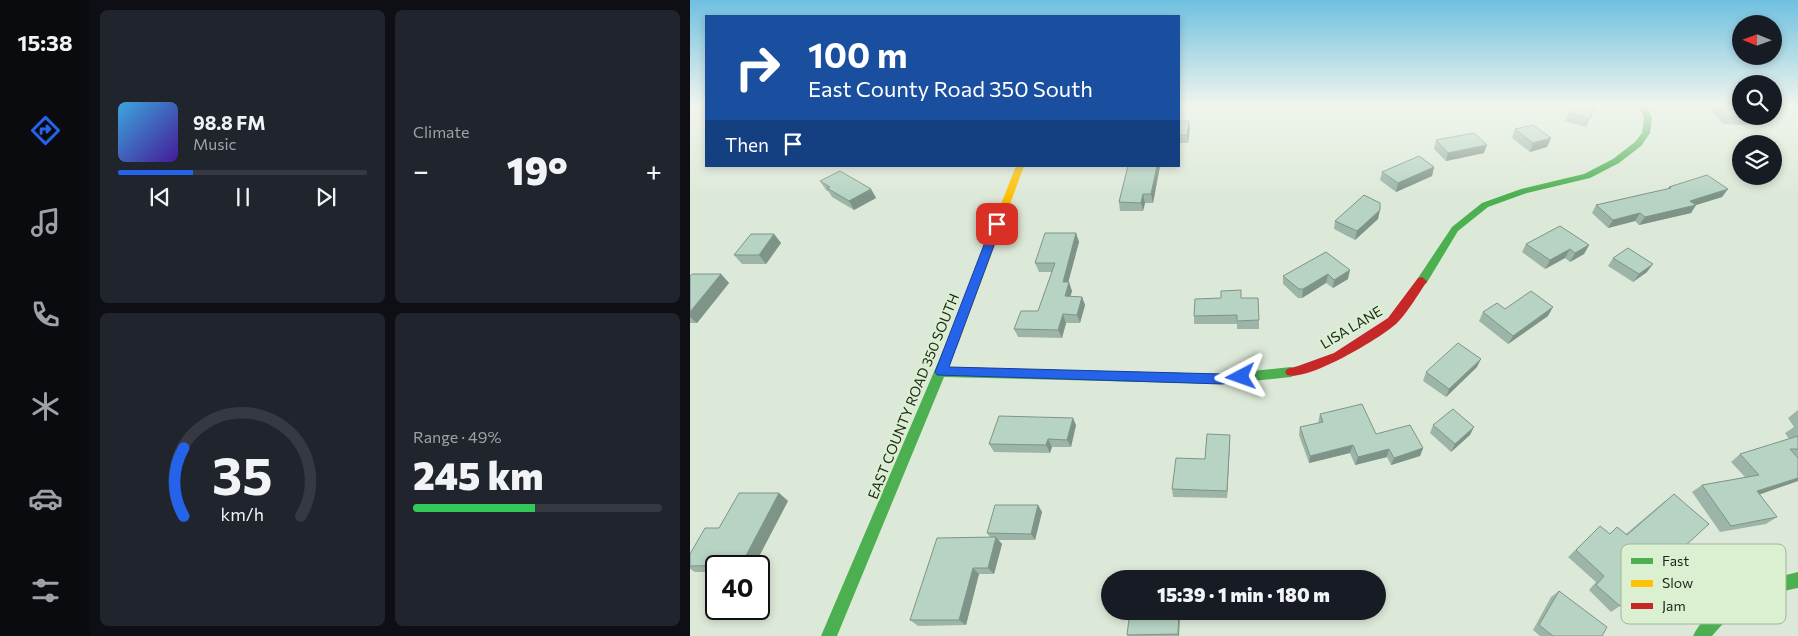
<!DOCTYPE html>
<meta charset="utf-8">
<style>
:root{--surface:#171b24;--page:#20242c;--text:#f1f3f6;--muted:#9ea1a6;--line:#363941;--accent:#2563eb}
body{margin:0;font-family:Commissioner,sans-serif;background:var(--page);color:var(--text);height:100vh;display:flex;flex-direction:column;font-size:19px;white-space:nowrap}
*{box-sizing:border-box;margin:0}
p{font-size:16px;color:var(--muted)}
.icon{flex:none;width:28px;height:28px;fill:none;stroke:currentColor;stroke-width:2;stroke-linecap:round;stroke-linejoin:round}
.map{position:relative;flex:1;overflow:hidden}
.panel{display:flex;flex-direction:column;gap:10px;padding:10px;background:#0d0f14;width:600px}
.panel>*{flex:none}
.hud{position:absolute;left:15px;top:15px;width:475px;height:152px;border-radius:0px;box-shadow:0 2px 8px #0003;background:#1a4fa0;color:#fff;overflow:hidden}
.needle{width:32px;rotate:271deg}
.controls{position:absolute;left:1042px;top:15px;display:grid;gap:10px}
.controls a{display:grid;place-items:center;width:50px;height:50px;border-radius:50%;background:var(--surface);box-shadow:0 2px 8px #0003;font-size:25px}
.speed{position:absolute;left:15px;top:555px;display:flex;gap:10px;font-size:25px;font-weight:700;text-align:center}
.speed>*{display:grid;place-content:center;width:65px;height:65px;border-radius:50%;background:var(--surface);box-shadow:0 2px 8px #0003;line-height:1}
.speed .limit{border:2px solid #111;border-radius:8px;background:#fff;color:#111}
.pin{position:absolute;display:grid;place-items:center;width:42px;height:42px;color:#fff;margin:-21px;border-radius:10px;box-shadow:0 2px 8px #0006}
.me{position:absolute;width:55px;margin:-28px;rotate:266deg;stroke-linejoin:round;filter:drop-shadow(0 0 4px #0008)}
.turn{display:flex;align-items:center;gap:18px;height:105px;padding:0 20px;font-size:22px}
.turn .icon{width:65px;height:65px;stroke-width:2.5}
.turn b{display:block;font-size:35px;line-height:42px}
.then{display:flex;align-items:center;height:48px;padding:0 20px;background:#0003;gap:10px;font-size:19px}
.big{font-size:38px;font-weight:800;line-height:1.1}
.panel .widget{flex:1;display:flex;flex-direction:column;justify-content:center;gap:8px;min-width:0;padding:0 18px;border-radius:8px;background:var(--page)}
.panel .dial{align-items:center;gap:0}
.dial svg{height:130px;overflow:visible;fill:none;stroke:var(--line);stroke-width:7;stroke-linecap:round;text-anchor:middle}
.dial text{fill:var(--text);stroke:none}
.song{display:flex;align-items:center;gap:15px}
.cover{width:60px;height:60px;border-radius:8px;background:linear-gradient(135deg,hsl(200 70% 55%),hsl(260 70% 35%))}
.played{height:5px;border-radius:2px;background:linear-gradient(90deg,var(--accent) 30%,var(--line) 30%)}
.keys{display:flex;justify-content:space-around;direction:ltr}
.heat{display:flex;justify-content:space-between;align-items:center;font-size:28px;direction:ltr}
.charge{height:8px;border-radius:4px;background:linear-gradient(90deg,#34c759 49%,var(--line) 0)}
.panel .tiles{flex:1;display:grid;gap:10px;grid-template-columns:repeat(2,1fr)}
.trip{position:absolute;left:411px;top:570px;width:285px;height:50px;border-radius:25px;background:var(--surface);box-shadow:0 2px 8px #0003;font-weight:800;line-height:50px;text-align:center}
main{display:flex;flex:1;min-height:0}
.dock{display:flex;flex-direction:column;width:90px;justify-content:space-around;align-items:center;background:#090b0e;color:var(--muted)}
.dock .icon{width:35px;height:35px}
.dock .current{color:var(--accent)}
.dock b{font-size:22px;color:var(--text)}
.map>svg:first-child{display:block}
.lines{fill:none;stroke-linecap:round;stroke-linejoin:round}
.fast{fill:#4caf50;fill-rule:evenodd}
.slow{fill:#ffc107;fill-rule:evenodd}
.jam{fill:#c62828;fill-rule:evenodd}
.wall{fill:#9db5a9}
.shaded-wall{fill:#7f9489}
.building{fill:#b6d3c4;stroke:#7f9489}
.route{fill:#2563eb;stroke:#184099}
.labels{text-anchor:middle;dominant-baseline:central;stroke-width:4.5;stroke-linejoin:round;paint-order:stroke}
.street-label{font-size:14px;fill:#21291e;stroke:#daf0d1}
.key{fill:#daf0d1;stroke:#a2b49b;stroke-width:1}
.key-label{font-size:14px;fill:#21291e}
</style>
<main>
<nav class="dock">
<b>15:38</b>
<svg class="icon current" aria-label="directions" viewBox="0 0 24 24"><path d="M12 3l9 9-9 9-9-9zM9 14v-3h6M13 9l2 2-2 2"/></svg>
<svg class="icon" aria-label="music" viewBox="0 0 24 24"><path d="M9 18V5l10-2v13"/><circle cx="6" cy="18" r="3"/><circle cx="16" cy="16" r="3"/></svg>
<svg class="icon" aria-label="phone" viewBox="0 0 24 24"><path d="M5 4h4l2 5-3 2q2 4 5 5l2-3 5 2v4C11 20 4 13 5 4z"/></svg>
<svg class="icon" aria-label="climate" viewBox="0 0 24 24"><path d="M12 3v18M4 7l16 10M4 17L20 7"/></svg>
<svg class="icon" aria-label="car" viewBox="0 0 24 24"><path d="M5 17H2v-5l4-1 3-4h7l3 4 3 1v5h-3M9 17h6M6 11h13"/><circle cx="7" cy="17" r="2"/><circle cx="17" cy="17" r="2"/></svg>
<svg class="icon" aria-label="filters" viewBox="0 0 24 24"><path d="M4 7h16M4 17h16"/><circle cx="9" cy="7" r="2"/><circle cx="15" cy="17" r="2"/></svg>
</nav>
<section class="panel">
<div class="tiles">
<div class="widget">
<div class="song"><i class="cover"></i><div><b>98.8 FM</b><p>Music</p></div></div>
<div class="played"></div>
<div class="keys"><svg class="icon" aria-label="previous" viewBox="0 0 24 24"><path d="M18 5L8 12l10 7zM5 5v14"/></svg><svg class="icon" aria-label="pause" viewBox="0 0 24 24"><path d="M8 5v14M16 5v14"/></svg><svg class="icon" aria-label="next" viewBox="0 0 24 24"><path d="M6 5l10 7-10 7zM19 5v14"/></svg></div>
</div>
<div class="widget"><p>Climate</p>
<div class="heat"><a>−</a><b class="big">19°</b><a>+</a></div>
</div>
<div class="widget dial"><svg viewBox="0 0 100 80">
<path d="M14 69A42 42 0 1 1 86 69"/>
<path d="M14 69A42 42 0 0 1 14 27" stroke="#2563eb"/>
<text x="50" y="56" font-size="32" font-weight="700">35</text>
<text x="50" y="72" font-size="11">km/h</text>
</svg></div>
<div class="widget"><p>Range · 49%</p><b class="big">245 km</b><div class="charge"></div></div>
</div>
</section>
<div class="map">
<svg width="1108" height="636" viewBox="0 0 1108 636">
<rect width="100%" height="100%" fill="#dde9d8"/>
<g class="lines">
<path class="fast" d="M949,106h8l5,12 -2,15 -9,13 -22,17 -29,15 -63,15 -39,14 -30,24 -32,53h-8l-1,-3 1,-3 34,-51 30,-24 39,-14 63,-15 29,-15 22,-17 7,-9 2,-15z
M264,334l4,2 2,3 -12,28 274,7 69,-7 4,2 2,3 -2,3 -4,2 -69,7 -278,-7 -107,259h-16l127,-297 2,-3z
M1108,572v16c-39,8 -60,17 -86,48h-19c3,-7 8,-13 13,-19 25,-27 57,-37 92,-45z"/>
<path class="slow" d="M326,166h8l-64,173 -2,3h-8l-2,-3z"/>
<path class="jam" d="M732,277l5,4c-7,11 -22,35 -31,43 -17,15 -89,58 -109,51l-2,-3 2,-3 11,-3 36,-13 54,-35 30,-40z"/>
</g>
<path class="wall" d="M881,106l19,13 -4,8 -21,-6z
M1017,106h34l12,11 -5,8 -25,-1z
M489,121h10l1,8 -2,14h-9z
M825,129l36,9 -4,9 -17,5 -18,-14z
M746,140l48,13 -38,8 -12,-12z
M470,166l-7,37h-8l-2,8h-23l-1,-9z
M744,167l-2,9 -36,16 -16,-12 2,-8z
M130,181l51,8 5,9 -22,12 -22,-13 -3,-5 -3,-2z
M979,187l59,2 -6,8 -26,8 -5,8 -52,12 -4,-4 -27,7 -16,-15 4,-8 72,-16z
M688,219l-23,21 -21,-11 1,-8z
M386,233l3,9 -11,40 4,9 -2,5 12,1 3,8 -5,18h-14l-4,15 -44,-1 -4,-8 24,-18 14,-39h-13l-4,-9z
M84,234l7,9 -15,21h-24l-8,-9z
M836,244l63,1 -5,9 -14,8 -5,-4 -20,11 -23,-17z
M636,252l22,27 -15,9 -7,-5 -24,15h-4l-15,-14v-8z
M923,258l34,14 -14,10 -25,-16z
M31,274l8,9 -32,40h-7v-47z
M551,298l18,22v9h-22v-5h-43v-8z
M815,309l43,7 -40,28 -29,-23 4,-9z
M787,367l-31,30 -23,-16 3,-9z
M1108,410v71l-39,13 18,23 -11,7 -46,8 -28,-40 10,-7 43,-8 -14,-15 9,-8 49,-15 -4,-6 9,-6 -6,-9z
M630,414l56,20 47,14 -3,8 -29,9 -4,-8 -32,8 -5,-12 -41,10 -10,-28 1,-8 18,-4z
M386,425l-5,22h-19l-2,6 -56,-1 -5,-8z
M743,425l37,10 -19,17 -21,-19z
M540,435l-3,63 -54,-1 -1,-8z
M89,493l9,8 -34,65h-38v6h-21l-5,-3v-15l29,-26z
M975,501l9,55 -9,6 -4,-3 -41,47 -9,6 -22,-22 7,-8 -28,-25 32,-31 9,8 8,-7 9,7z
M348,505l4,7 -7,28h-37l4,4 -8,30h-15l-13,51 -48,1 -8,-6 80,-83 -3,-4z
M869,591l43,45h-62l-7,-6 18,-33z
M490,611l-1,25h-51l-1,-1z"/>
<path class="shaded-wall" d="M499,121l1,8 -2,14 -1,-8z
M861,138l-4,9 -17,5 3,-9z
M797,145l-3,8 -38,8 2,-8z
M467,166h3l-7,37 -2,-9z
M744,167l-2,9 -36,16 2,-9z
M181,189l5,9 -22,12 -5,-9z
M1038,189l-6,8 -26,8 -5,8 -52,12 6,-8 45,-16z
M453,194l2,9 -2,8 -2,-8z
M690,210l-2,9 -23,21 2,-9z
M950,213l-5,8 -27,7 5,-8z
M386,233l3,9 -13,49 -3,-9z
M84,234l7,9 -15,21 -7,-9z
M899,245l-5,9 -14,8 5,-9z
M880,249l-5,9 -20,11 5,-9z
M963,264l-6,8 -14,10 6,-8z
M660,270l-2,9 -15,9 1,-8z
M31,274l8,9 -32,40 -7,-6v-5z
M638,274l-2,9 -24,15 1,-9z
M379,282l3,9 -4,14 -3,-9z
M392,297l3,8 -5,18 -3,-8z
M863,307l-5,9 -40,28 5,-8z
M373,314l3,9 -4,15 -4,-8z
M791,359l-4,8 -31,30 3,-8z
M383,418l3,7 -5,22 -4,-7z
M784,427l-4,8 -19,17 4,-8z
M540,435v7l-3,56v-7z
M358,439l4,8 -2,6 -4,-8z
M663,445l-3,8 -41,10 1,-7z
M733,448l-3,8 -29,9 3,-7z
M699,449l-2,8 -32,8 3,-8z
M1108,478v3l-51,18 10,-8z
M89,493l9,8 -34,65h-12l-1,-1z
M348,505l4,7 -7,28 -4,-6z
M306,537l6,7 -8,30 -6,-6z
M283,568l6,6 -13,51 -7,-5z
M489,611h1l-1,25h-1v-2z"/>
<path class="building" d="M882,106h23l-5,13 -21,-6z
M1028,106h23v10h11l1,1h-25z
M489,121h10l-2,14h-8z
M843,125l18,13 -18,5 -18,-14z
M784,133l13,12 -39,8 -12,-13z
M729,156l15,11 -36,16 -16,-11z
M438,166h29l-6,28h-8l-2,9 -22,-1z
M150,171l31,18 -22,12 -22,-13 3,-1 -10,-6z
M1017,175l21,14 -38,12 6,4 -51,12 -5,-4 -27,7 -17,-15 75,-17 -2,-1z
M674,195l16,8v7l-23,21 -22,-10z
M870,226l29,19 -14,8 -5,-4 -20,11 -24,-16z
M355,233h31l-13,49h6l-4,14 17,1 -5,18 -14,-1 -5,16 -44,-1 7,-18h17l17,-48h-20z
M61,234h23l-15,21h-25z
M938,248l25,16 -14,10 -26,-16z
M636,252l24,18 -16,10 -6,-6 -25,15h-4l-16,-13z
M2,274h29l-31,38v-36z
M551,290v8h17l1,22 -22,1v-6l-43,1 1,-17 26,-1v-7z
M841,291l22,16 -40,29 -30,-24 14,-9 8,6z
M768,343l23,16 -32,30 -23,-17z
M672,404l14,30 34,-9 13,23 -29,10 -5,-9 -31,8 -5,-12 -43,11 -10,-29 23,-5 -3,-8z
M763,409l21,18 -19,17 -22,-19z
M309,416l74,2 -6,22 -19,-1 -2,6 -57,-1z
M517,434l23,1 -3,56 -55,-2 4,-31 29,1z
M1108,436v13h-8l8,9v20l-41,13 20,26 -46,9 -29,-41 57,-10 -19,-21z
M49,493h40l-38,72 -51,1v-12l15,-26h14z
M984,494l35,30 -35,32 -5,-5 -49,55 -24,-21 8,-9 -28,-26 24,-24 10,8 7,-7 10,8z
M305,505h43l-7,29 -44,-1z
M306,537l-8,31h-15l-14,52h-49l27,-82z
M869,591l48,36 -5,9h-49l-14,-11z
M440,611h49l-1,23 -51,1z"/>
<linearGradient id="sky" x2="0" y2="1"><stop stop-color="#6fc0e0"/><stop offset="0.54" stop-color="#f0f5ed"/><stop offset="1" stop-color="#f0f5ed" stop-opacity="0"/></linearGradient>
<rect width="1108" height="195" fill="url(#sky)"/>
<path class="route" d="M307,221l5,3 -53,143 273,7 19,-2 5,1 1,4 -1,4 -24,3 -285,-9 -2,-3 57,-148z"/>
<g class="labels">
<g class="street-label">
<text transform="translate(661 327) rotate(-31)">LISA LANE</text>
<text transform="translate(223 396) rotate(-68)">EAST COUNTY ROAD 350 SOUTH</text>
</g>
</g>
<rect x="931" y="544" width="165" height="80" rx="8" class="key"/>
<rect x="941" y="558" width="22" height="6" fill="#4caf50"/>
<rect x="941" y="580" width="22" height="7" fill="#ffc107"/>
<rect x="941" y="603" width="22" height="6" fill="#c62828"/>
<g class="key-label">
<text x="972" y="566">Fast</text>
<text x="972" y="588">Slow</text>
<text x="972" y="611">Jam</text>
</g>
</svg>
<div class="controls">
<a><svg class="needle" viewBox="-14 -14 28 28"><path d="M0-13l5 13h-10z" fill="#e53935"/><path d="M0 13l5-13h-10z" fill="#9ea1a6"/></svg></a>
<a><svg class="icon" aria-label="search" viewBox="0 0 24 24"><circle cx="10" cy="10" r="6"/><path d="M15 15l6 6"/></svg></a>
<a><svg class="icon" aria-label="layers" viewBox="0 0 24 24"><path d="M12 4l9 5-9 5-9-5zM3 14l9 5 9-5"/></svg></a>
</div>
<div class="speed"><div class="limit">40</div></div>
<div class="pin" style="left:307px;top:224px;background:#d93025"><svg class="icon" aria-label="arrive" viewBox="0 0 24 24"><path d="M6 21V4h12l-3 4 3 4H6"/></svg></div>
<svg class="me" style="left:551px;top:377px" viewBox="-20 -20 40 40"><path d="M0-17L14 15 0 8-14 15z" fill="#2563eb" stroke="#fff" stroke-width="4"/></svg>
<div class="trip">15:39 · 1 min · 180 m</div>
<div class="hud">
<div class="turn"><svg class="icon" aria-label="right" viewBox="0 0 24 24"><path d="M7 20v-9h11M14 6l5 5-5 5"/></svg><div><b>100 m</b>East County Road 350 South</div></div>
<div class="then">Then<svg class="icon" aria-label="arrive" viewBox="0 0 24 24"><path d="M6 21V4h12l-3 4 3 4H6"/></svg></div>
</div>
</div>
</main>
